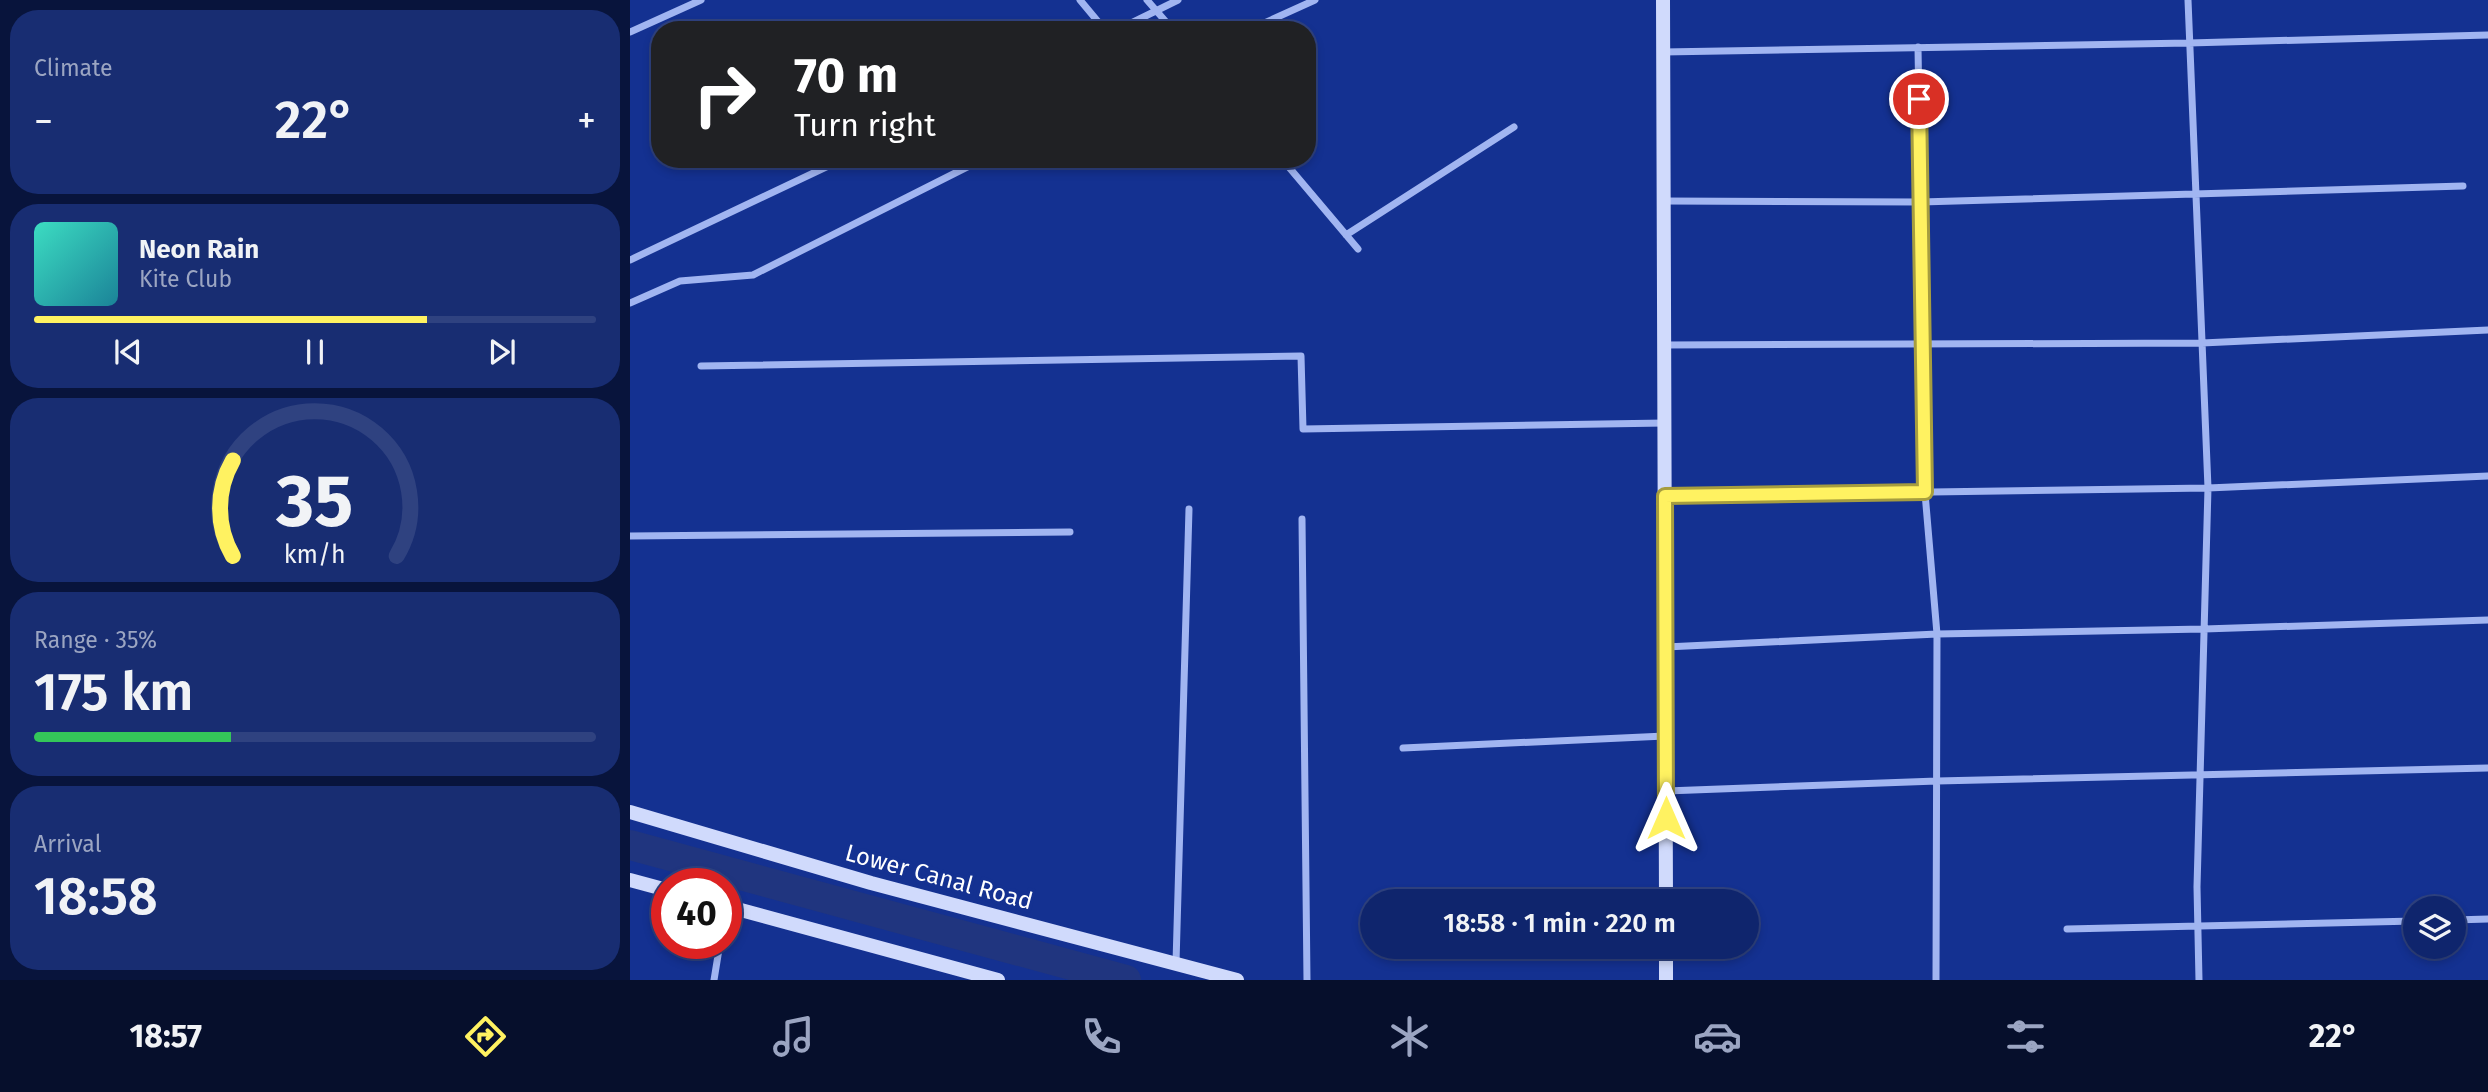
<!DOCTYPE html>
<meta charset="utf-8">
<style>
:root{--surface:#0f256d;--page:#182d72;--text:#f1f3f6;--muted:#9ba5c2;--line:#2f4280;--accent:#fff261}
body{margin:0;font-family:"Fira Sans",sans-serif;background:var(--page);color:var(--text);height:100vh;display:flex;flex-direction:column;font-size:26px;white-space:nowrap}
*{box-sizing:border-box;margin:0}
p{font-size:23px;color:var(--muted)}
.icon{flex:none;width:38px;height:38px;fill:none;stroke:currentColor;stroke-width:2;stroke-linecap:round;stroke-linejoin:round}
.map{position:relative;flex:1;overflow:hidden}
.details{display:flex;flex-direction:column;gap:10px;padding:10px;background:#08143c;width:630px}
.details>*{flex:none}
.hud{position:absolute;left:21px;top:21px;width:665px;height:147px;border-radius:28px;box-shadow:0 4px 10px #0003,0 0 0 2px var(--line);background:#202124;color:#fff;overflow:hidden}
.fabs{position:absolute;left:1773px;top:896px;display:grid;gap:14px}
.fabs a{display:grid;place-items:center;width:63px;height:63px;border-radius:50%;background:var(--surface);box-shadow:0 4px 10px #0003,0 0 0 2px var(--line);font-size:35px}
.speed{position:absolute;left:21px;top:868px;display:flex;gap:14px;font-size:35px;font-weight:700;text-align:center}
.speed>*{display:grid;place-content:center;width:91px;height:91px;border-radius:50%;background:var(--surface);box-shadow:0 4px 10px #0003,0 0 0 2px var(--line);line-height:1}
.speed .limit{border:10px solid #d22;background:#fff;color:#111}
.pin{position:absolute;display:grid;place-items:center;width:60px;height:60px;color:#fff;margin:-30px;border:4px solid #fff;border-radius:50%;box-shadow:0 2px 7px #0007}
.me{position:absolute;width:77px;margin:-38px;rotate:0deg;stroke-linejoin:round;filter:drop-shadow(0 0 5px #0008)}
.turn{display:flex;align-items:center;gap:24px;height:147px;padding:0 28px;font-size:32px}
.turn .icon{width:91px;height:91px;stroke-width:2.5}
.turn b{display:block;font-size:49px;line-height:60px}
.big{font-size:52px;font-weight:600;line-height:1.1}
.details .widget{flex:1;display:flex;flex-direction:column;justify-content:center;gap:10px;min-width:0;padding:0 24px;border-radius:28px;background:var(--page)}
.details .dial{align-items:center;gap:0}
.dial svg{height:182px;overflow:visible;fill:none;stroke:var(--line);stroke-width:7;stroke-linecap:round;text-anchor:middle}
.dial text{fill:var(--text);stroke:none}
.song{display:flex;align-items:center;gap:21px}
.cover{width:84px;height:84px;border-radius:10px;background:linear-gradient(135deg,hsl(170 70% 55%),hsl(190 70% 35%))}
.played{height:7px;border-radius:4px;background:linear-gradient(90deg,var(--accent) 70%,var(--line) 70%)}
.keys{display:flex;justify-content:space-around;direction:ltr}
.heat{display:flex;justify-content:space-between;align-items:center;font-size:38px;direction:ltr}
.charge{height:10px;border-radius:5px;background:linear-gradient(90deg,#34c759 35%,var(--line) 0)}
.trip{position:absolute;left:730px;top:889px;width:399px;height:70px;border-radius:35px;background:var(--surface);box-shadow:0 4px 10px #0003,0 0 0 2px var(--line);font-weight:600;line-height:70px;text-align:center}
.dock{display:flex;height:112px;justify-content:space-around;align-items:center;background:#060f2c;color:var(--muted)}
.dock .icon{width:49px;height:49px}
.dock .selected{color:var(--accent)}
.dock b{font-size:32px;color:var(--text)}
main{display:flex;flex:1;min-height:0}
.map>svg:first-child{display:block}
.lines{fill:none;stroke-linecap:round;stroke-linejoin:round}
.canal{stroke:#20357f;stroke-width:30}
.street{stroke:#a1b5f1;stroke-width:7}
.secondary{stroke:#d0dafc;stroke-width:14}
.route-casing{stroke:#a69d3f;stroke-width:18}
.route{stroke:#fff261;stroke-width:12}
.labels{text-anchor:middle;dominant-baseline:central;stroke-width:7;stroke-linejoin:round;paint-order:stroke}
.street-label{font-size:24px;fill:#fff;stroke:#143191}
</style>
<main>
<section class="details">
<div class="widget"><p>Climate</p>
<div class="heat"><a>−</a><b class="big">22°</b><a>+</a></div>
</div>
<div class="widget">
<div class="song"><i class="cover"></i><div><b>Neon Rain</b><p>Kite Club</p></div></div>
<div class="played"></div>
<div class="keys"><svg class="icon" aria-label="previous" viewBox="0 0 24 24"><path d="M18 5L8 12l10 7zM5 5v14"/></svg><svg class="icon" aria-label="pause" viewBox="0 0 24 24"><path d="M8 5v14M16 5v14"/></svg><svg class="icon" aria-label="next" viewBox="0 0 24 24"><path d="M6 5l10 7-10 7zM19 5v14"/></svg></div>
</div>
<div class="widget dial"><svg viewBox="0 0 100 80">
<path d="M14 69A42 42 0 1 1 86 69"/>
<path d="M14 69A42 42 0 0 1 14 27" stroke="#fff261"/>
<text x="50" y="56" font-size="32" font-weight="700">35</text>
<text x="50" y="72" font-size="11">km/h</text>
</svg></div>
<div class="widget"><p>Range · 35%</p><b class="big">175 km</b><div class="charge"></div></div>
<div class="widget"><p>Arrival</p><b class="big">18:58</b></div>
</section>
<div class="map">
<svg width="1858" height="980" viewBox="0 0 1858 980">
<rect width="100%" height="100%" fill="#143191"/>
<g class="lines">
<path class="canal" d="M0,845l496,135"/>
<path class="street" d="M450,0l25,30
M517,0l26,30
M1558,0l20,488 -11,399 2,93
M487,30l61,-30
M619,30l66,-30
M0,32l71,-32
M1288,47l7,446 12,141 -1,346
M1033,52l526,-9 299,-8
M652,159l76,90
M1034,201l257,1 542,-16
M716,235l168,-108
M0,260l213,-101
M0,303l50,-22 73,-6 230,-116
M1034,345l538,-2 286,-13
M71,366l600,-10 2,73 362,-6
M1035,496l543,-8 280,-12
M672,519l5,461
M0,536l440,-4
M1036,647l271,-13 267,-5 284,-9
M773,748l262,-12
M1036,791l271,-10 551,-13
M1824,920l34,-1
M1437,929l348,-8
M546,963l13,-454
M84,980l6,-37"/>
<path class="secondary" d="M1033,0l3,901
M0,812l241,71 366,97
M0,880l37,10
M96,906l272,74
M1036,947v33"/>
</g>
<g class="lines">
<defs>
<path id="route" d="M1036,818l-1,-322 260,-4 -6,-393"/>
</defs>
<use href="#route" class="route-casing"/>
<use href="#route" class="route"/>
</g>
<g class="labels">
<g class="street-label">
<text transform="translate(309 877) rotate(15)">Lower Canal Road</text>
</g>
</g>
</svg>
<div class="fabs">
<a><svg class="icon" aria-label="layers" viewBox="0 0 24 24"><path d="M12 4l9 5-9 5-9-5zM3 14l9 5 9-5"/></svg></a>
</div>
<div class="speed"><div class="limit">40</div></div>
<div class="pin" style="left:1289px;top:99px;background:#d93025"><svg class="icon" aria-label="arrive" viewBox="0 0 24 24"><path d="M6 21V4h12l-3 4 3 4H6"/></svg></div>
<svg class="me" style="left:1036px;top:818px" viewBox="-20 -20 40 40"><path d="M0-17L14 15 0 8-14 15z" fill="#fff261" stroke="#fff" stroke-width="4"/></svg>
<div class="trip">18:58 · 1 min · 220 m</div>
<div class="hud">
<div class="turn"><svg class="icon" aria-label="right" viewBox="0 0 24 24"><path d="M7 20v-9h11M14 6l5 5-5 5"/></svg><div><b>70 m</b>Turn right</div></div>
</div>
</div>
</main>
<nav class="dock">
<b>18:57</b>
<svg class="icon selected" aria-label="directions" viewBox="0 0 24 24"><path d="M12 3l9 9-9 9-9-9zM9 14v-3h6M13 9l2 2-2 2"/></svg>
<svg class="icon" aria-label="music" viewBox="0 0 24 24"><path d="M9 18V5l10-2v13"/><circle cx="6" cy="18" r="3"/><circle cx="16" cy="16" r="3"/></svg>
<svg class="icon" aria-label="phone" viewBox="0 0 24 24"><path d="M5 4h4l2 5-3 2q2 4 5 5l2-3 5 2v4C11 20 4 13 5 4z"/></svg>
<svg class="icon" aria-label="climate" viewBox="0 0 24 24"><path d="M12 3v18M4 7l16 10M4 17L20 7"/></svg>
<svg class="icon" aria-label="car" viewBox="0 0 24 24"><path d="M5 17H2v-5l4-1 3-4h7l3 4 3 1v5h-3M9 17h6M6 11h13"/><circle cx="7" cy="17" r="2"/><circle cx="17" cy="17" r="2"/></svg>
<svg class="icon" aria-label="filters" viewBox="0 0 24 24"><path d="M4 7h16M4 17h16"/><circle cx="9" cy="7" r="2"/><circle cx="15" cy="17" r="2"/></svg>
<b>22°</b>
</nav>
